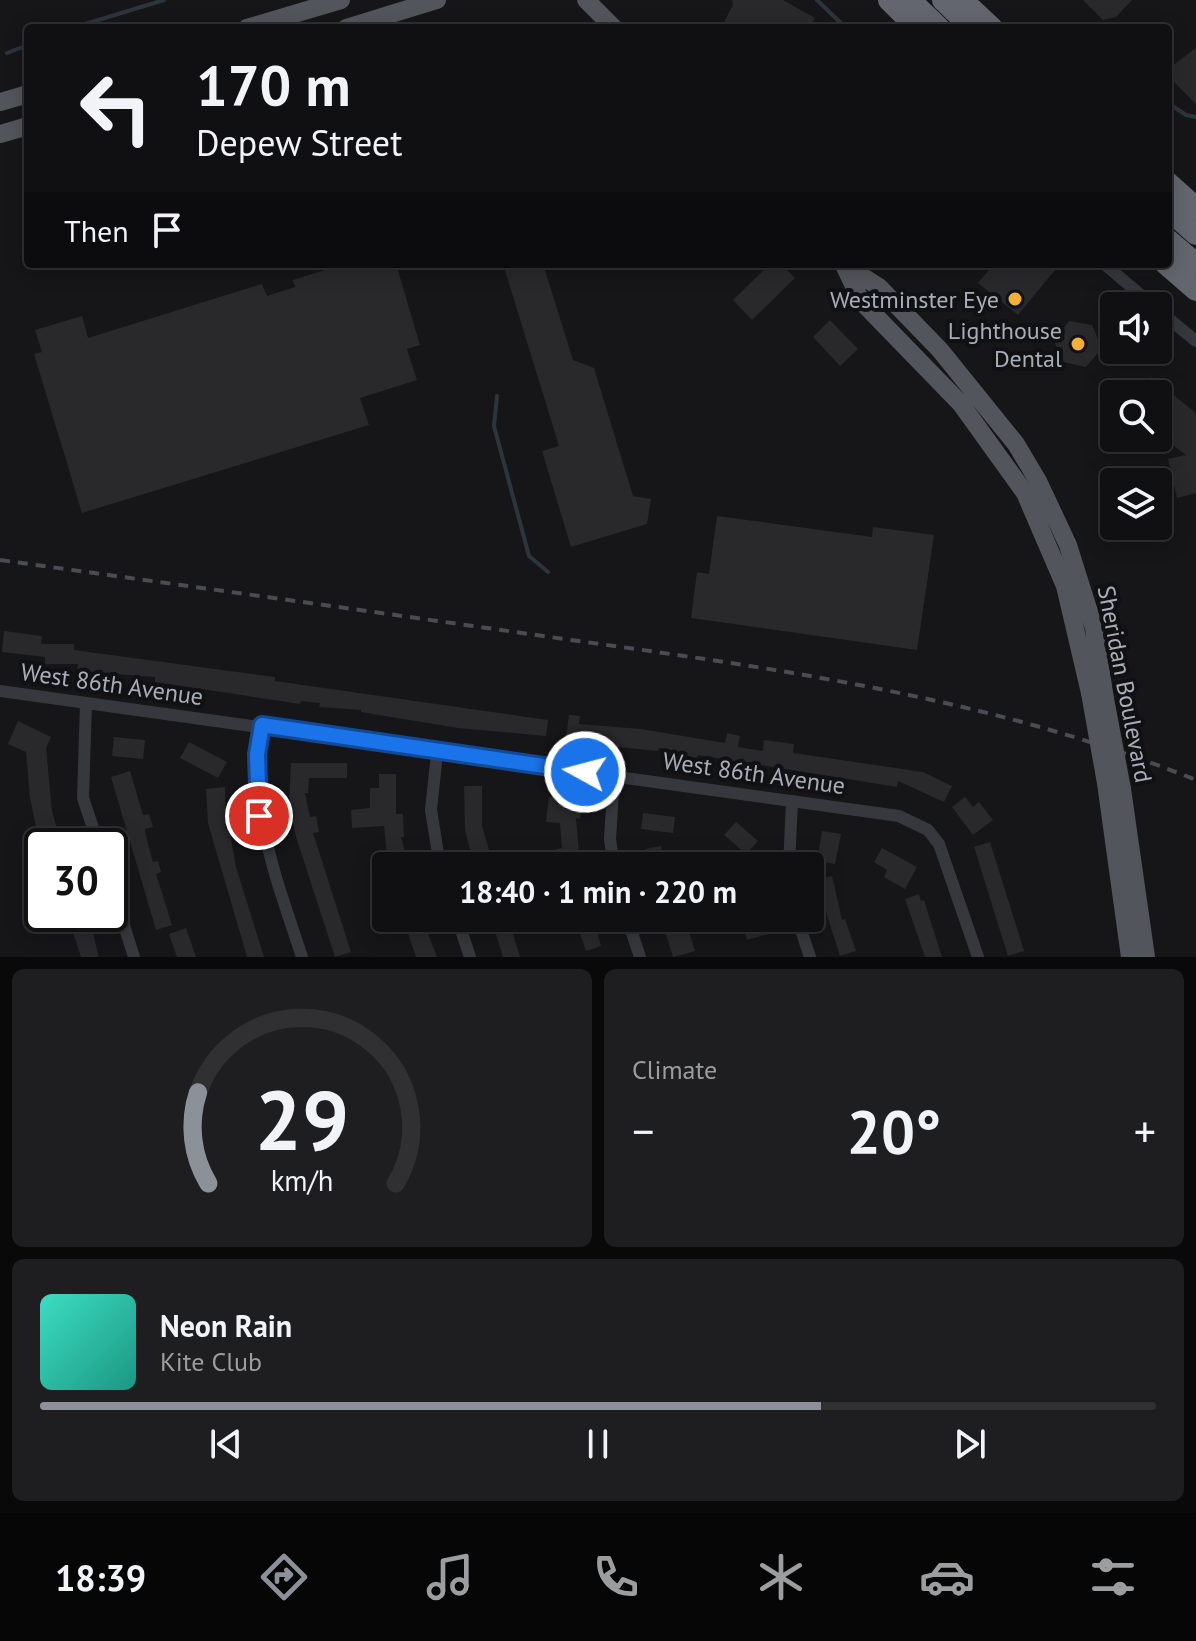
<!DOCTYPE html>
<meta charset="utf-8">
<style>
:root{--surface:#101012;--page:#1e1e20;--text:#f1f3f6;--muted:#9c9d9f;--line:#303032;--accent:#8c9099}
body{margin:0;font-family:"PT Sans",sans-serif;background:var(--page);color:var(--text);height:100vh;display:flex;flex-direction:column;font-size:30px;white-space:nowrap}
*{box-sizing:border-box;margin:0}
p{font-size:26px;color:var(--muted)}
.icon{flex:none;width:44px;height:44px;fill:none;stroke:currentColor;stroke-width:2;stroke-linecap:round;stroke-linejoin:round}
.map{position:relative;height:957px;overflow:hidden}
.side{display:flex;flex-direction:column;gap:12px;padding:12px;background:#09090a;flex:1}
.side>*{flex:none}
.hud{position:absolute;left:24px;top:24px;width:1148px;height:244px;border-radius:8px;box-shadow:0 4px 20px #0003,0 0 0 2px var(--line);background:#101012;color:var(--text);overflow:hidden}
.buttons{position:absolute;left:1100px;top:292px;display:grid;gap:16px}
.buttons a{display:grid;place-items:center;width:72px;height:72px;border-radius:8px;background:var(--surface);box-shadow:0 4px 20px #0003,0 0 0 2px var(--line);font-size:40px}
.speed{position:absolute;left:24px;top:828px;display:flex;gap:16px;font-size:40px;font-weight:700;text-align:center}
.speed>*{display:grid;place-content:center;width:104px;height:104px;border-radius:50%;background:var(--surface);box-shadow:0 4px 20px #0003,0 0 0 2px var(--line);line-height:1}
.speed .limit{border:4px solid #111;border-radius:12px;background:#fff;color:#111}
.pin{position:absolute;display:grid;place-items:center;width:68px;height:68px;color:#fff;margin:-34px;border:4px solid #fff;border-radius:50%;box-shadow:0 2px 8px #0007}
.me{position:absolute;width:88px;margin:-44px;rotate:277deg;stroke-linejoin:round;filter:drop-shadow(0 0 6px #0008)}
.turn{display:flex;align-items:center;gap:28px;height:168px;padding:0 40px;font-size:36px}
.turn .icon{width:104px;height:104px;stroke-width:2.5}
.turn b{display:block;font-size:56px;line-height:68px}
.then{display:flex;align-items:center;height:76px;padding:0 40px;background:#0003;gap:16px;font-size:30px}
.big{font-size:60px;font-weight:600;line-height:1.1}
.side .tile{flex:1;display:flex;flex-direction:column;justify-content:center;gap:12px;min-width:0;padding:0 28px;border-radius:12px;background:var(--page)}
.side .dial{align-items:center;gap:0}
.dial svg{height:208px;overflow:visible;fill:none;stroke:var(--line);stroke-width:7;stroke-linecap:round;text-anchor:middle}
.dial text{fill:var(--text);stroke:none}
.song{display:flex;align-items:center;gap:24px}
.cover{width:96px;height:96px;border-radius:12px;background:linear-gradient(135deg,hsl(170 70% 55%),hsl(170 70% 35%))}
.played{height:8px;border-radius:4px;background:linear-gradient(90deg,var(--accent) 70%,var(--line) 70%)}
.keys{display:flex;justify-content:space-around;direction:ltr}
.heat{display:flex;justify-content:space-between;align-items:center;font-size:44px;direction:ltr}
.side .tiles{flex:1;display:grid;gap:12px;grid-template-columns:1fr 1fr}
.tile:last-child{grid-column:span 2}
.trip{position:absolute;left:372px;top:852px;width:452px;height:80px;border-radius:8px;background:var(--surface);box-shadow:0 4px 20px #0003,0 0 0 2px var(--line);font-weight:600;line-height:80px;text-align:center}
.tab-bar{display:flex;height:128px;justify-content:space-around;align-items:center;background:#060607;color:var(--muted)}
.tab-bar .icon{width:56px;height:56px}
.tab-bar .current{color:var(--accent)}
.tab-bar b{font-size:36px;color:var(--text)}
.map>svg:first-child{display:block}
.lines{fill:none;stroke-linecap:round;stroke-linejoin:round}
.stream{stroke:#2c353c;stroke-width:4}
.building{fill:#29292c}
.street{stroke:#37383d;stroke-width:12}
.primary{stroke:#53555c;stroke-width:18}
.highway{stroke:#63666e;stroke-width:22}
.rail{stroke:#4a4c52;stroke-width:4;stroke-dasharray:10 8;stroke-linecap:butt}
.primary-bridge{stroke:#53555c;stroke-width:18}
.route-casing{stroke:#114b97;stroke-width:20}
.route{stroke:#1a73e8;stroke-width:14}
.poi-dot{fill:#f2b134;stroke:#111113;stroke-width:3}
.labels{text-anchor:middle;dominant-baseline:central;stroke-width:8;stroke-linejoin:round;paint-order:stroke}
.poi-label{font-size:24px;fill:#a8adb8;stroke:#111113;text-anchor:end}
.street-label{font-size:24px;fill:#a8adb8;stroke:#111113}
</style>
<div class="map">
<svg width="1196" height="957" viewBox="0 0 1196 957">
<rect width="100%" height="100%" fill="#161618"/>
<g class="lines">
<path class="stream" d="M817,0l29,28
M72,28l92,-28
M7,53l21,-8
M1168,103l18,12 10,2
M497,396l-3,30 35,130 19,16"/>
</g>
<path class="building" d="M732,0h51l32,18 -6,10h-88l12,-23z
M1083,0h49l-16,17 -13,3z
M1196,48v56l-28,-28v-7z
M344,264h52l24,81 -13,4 10,31 -57,18 9,27 -287,88 -48,-159 8,-2 -7,-22 47,-14 6,22 174,-54 5,12 28,-9 -2,-7z
M503,264h40l30,96 21,8 39,128 18,3 -4,25 -76,23 -29,-96 17,-5z
M770,264h11l14,14 -43,42 -19,-20z
M994,264h66l-42,51 -40,-32z
M830,320l28,29 -18,17 -27,-29z
M1069,321l23,4 10,23 -16,19 -23,-5 -9,-21z
M1151,377l45,36v80l-19,5 -9,-39 18,-4 -28,-21v-40h-20z
M717,516l155,21 1,-10 61,8 -17,115 -226,-32 6,-46 12,2z
M4,631l38,5 -1,8h33v6l201,27v4l273,39 -2,16 -88,-8 -97,-16v-2l-42,-3 1,-4 -19,-2 -1,3 -145,-22v-5l-78,-6 1,-7h-33v-7l-43,-5z
M569,715l11,1 -1,8 62,5 84,14 2,-10 13,3 -2,11 25,4 1,-11 30,4 -1,9 130,19 29,14 -8,16 -46,-21 -1,6 -199,-32 -1,3 -20,-3v-4l-18,-3 -1,3 -59,-6v-3l-33,-4z
M18,721l33,16 -5,11 6,63 10,35h-20l-4,-10 -8,-38 -4,-46 -18,-8z
M114,737l31,3 -2,19 -31,-3z
M189,742l38,20 -9,16 -38,-20z
M291,763h56v15h-38l-1,15h-3l5,24 6,-1 3,16 -6,1 38,119 -16,5 -39,-120 -7,-34z
M130,771l13,44 6,-1 4,13 -8,2 1,8 7,25 5,-1 3,11 -5,2 16,51 -16,5 -45,-153z
M379,774h17v40h7l1,23h-3l8,29h-21l-4,-40 -32,2 -1,-18 19,-2v-20h9z
M464,786h18v40l9,31 -18,5 -8,-32z
M225,787l1,42 3,-1 7,39 28,90h-17l-39,-134 -2,-34z
M549,797l33,3 -2,19 -4,-1 4,48h-23l-1,-17 6,-1 -2,-25 -14,-1z
M965,797l8,10 6,-5 14,18 -20,15 -21,-28z
M643,813l32,4 -2,16 -32,-4z
M736,822l22,19 -12,13 -22,-19z
M822,831l19,3 -6,30 -18,-3z
M990,842l34,109 -16,5 -34,-109z
M661,846l1,7 8,-1 3,14h-25l-3,-17z
M882,848l35,19 -12,22 -21,-12 3,-7 -13,-8z
M832,876l10,44 3,-1 11,32 -16,5 -24,-76z
M919,894l2,7 3,-1 18,57h-17l-20,-58z
M67,914h21l11,43h-18z
M403,918h19l15,39h-21z
M491,918h17l12,39h-17z
M575,918h18l8,28 -15,5z
M661,918h18l4,12 5,-2 7,23 -22,6z
M741,918h25l5,15 -24,7z
M186,928l10,29h-19l-8,-23z"/>
<g class="lines">
<path class="street" d="M1104,264l50,42
M1158,310l38,31
M0,691l899,125 29,14 11,14 39,113
M86,703l-3,95 16,48
M262,725c-14,86 14,152 40,232
M437,753l-6,57 9,56
M614,866l-4,-27 4,-63
M789,866l3,-65
M110,881l24,76
M457,918l13,39
M627,918l13,39
M797,918l13,39"/>
<path class="primary" d="M586,0l28,28
M247,28l94,-28
M346,28l91,-28
M0,102l28,-8
M0,134l28,-8
M843,264l36,23 61,63 76,94 22,37 30,64 26,83 11,71
M844,265l17,36 100,103 64,89 40,93 25,107
M1106,783l24,174
M1122,789l24,168"/>
<path class="highway" d="M889,0l27,27
M910,0l29,28
M943,0l25,24
M962,0l30,28
M1168,183l28,25
M1168,209l28,25
M1168,240l28,24
M1166,264l30,26"/>
<path class="rail" d="M0,560c188,26 376,52 564,79 216,30 429,59 632,141"/>
<path class="primary-bridge" d="M1090,693l16,90
M1105,699l17,90"/>
</g>
<g class="lines">
<defs>
<path id="route" d="M259,816l-2,-62 5,-29 323,47"/>
</defs>
<use href="#route" class="route-casing"/>
<use href="#route" class="route"/>
</g>
<g class="poi-dot">
<circle cx="1015" cy="299" r="8"/>
<circle cx="1078" cy="344" r="8"/>
</g>
<g class="labels">
<g class="poi-label">
<text x="999" y="299">Westminster Eye</text>
<text x="1062" y="330">Lighthouse<tspan x="1062" dy="28">Dental</tspan></text>
</g>
<g class="street-label">
<text transform="translate(112 684) rotate(8)">West 86th Avenue</text>
<text transform="translate(1125 684) rotate(79)">Sheridan Boulevard</text>
<text transform="translate(754 773) rotate(8)">West 86th Avenue</text>
</g>
</g>
</svg>
<div class="buttons">
<a><svg class="icon" aria-label="sound" viewBox="0 0 24 24"><path d="M4 9h4l5-4v14l-5-4H4zM17 9q2 3 0 6"/></svg></a>
<a><svg class="icon" aria-label="search" viewBox="0 0 24 24"><circle cx="10" cy="10" r="6"/><path d="M15 15l6 6"/></svg></a>
<a><svg class="icon" aria-label="layers" viewBox="0 0 24 24"><path d="M12 4l9 5-9 5-9-5zM3 14l9 5 9-5"/></svg></a>
</div>
<div class="speed"><div class="limit">30</div></div>
<div class="pin" style="left:259px;top:816px;background:#d93025"><svg class="icon" aria-label="arrive" viewBox="0 0 24 24"><path d="M6 21V4h12l-3 4 3 4H6"/></svg></div>
<svg class="me" style="left:585px;top:772px" viewBox="-20 -20 40 40"><circle r="17" fill="#1a73e8" stroke="#fff" stroke-width="3"/><path d="M0-11L8 9 0 5-8 9z" fill="#fff"/></svg>
<div class="trip">18:40 · 1 min · 220 m</div>
<div class="hud">
<div class="turn"><svg class="icon" aria-label="left" viewBox="0 0 24 24"><path d="M17 20v-9H6M10 6l-5 5 5 5"/></svg><div><b>170 m</b>Depew Street</div></div>
<div class="then">Then<svg class="icon" aria-label="arrive" viewBox="0 0 24 24"><path d="M6 21V4h12l-3 4 3 4H6"/></svg></div>
</div>
</div>
<section class="side">
<div class="tiles">
<div class="tile dial"><svg viewBox="0 0 100 80">
<path d="M14 69A42 42 0 1 1 86 69"/>
<path d="M14 69A42 42 0 0 1 10 34" stroke="#8c9099"/>
<text x="50" y="56" font-size="32" font-weight="700">29</text>
<text x="50" y="72" font-size="11">km/h</text>
</svg></div>
<div class="tile"><p>Climate</p>
<div class="heat"><a>−</a><b class="big">20°</b><a>+</a></div>
</div>
<div class="tile">
<div class="song"><i class="cover"></i><div><b>Neon Rain</b><p>Kite Club</p></div></div>
<div class="played"></div>
<div class="keys"><svg class="icon" aria-label="previous" viewBox="0 0 24 24"><path d="M18 5L8 12l10 7zM5 5v14"/></svg><svg class="icon" aria-label="pause" viewBox="0 0 24 24"><path d="M8 5v14M16 5v14"/></svg><svg class="icon" aria-label="next" viewBox="0 0 24 24"><path d="M6 5l10 7-10 7zM19 5v14"/></svg></div>
</div>
</div>
</section>
<nav class="tab-bar">
<b>18:39</b>
<svg class="icon current" aria-label="directions" viewBox="0 0 24 24"><path d="M12 3l9 9-9 9-9-9zM9 14v-3h6M13 9l2 2-2 2"/></svg>
<svg class="icon" aria-label="music" viewBox="0 0 24 24"><path d="M9 18V5l10-2v13"/><circle cx="6" cy="18" r="3"/><circle cx="16" cy="16" r="3"/></svg>
<svg class="icon" aria-label="phone" viewBox="0 0 24 24"><path d="M5 4h4l2 5-3 2q2 4 5 5l2-3 5 2v4C11 20 4 13 5 4z"/></svg>
<svg class="icon" aria-label="climate" viewBox="0 0 24 24"><path d="M12 3v18M4 7l16 10M4 17L20 7"/></svg>
<svg class="icon" aria-label="car" viewBox="0 0 24 24"><path d="M5 17H2v-5l4-1 3-4h7l3 4 3 1v5h-3M9 17h6M6 11h13"/><circle cx="7" cy="17" r="2"/><circle cx="17" cy="17" r="2"/></svg>
<svg class="icon" aria-label="filters" viewBox="0 0 24 24"><path d="M4 7h16M4 17h16"/><circle cx="9" cy="7" r="2"/><circle cx="15" cy="17" r="2"/></svg>
</nav>
